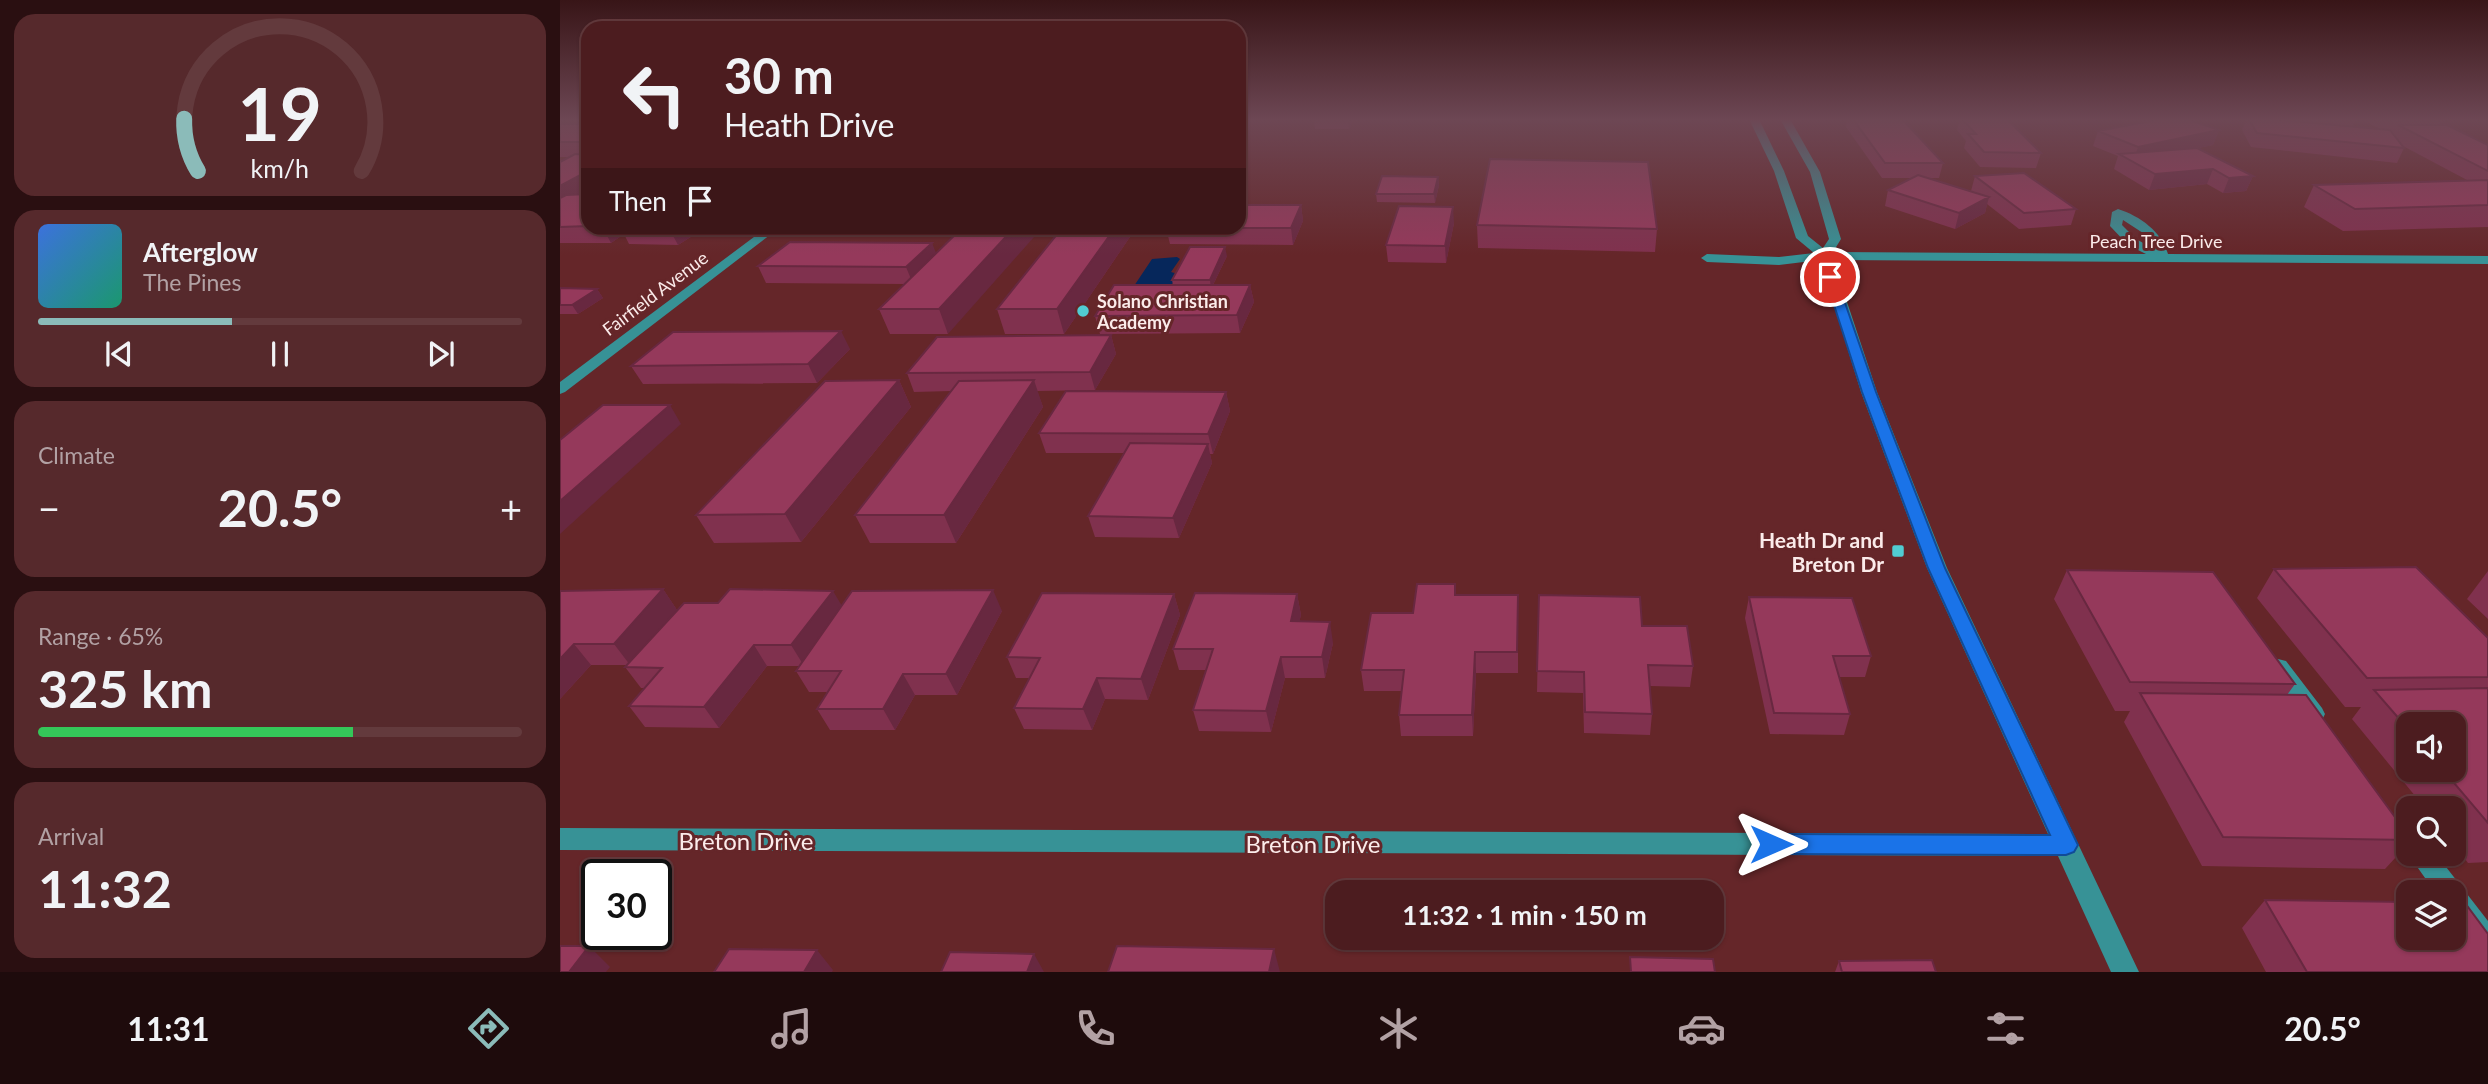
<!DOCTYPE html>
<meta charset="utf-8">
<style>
:root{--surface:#4c1c1f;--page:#56292c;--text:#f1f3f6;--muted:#b2a1a4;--line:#633a3d;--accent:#8bbbb9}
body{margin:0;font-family:Lato,sans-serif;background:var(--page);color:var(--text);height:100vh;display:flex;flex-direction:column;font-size:26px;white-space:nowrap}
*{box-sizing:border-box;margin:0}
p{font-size:23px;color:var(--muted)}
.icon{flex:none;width:38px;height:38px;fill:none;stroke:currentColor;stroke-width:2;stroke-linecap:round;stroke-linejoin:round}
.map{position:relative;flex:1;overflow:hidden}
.panel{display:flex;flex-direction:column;gap:14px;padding:14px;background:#2a0f11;width:560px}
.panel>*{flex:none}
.hud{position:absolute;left:21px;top:21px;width:665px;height:214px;border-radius:21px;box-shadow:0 2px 5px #0004,0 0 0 2px var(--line);background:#4c1c1f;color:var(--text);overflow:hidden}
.controls{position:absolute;left:1836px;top:712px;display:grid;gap:14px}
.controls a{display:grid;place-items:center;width:70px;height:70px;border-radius:14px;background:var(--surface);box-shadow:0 2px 5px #0004,0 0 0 2px var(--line);font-size:35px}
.speed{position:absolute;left:21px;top:859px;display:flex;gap:14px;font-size:35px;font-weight:700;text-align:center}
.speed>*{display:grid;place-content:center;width:91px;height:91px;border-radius:50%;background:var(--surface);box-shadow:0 2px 5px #0004,0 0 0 2px var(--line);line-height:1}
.speed .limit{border:4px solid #111;border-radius:10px;background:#fff;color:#111}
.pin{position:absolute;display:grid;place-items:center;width:60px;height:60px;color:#fff;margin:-30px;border:4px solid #fff;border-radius:50%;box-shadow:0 2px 7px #0007}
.me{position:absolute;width:77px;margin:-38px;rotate:90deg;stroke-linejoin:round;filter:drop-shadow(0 0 5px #0008)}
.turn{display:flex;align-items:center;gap:24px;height:147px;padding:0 28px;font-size:32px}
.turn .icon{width:91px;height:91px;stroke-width:2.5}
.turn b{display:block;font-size:49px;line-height:60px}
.then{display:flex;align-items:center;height:66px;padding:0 28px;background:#0003;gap:14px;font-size:26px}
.big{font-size:52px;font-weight:700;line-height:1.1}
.panel .card{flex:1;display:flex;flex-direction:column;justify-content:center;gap:10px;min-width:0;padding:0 24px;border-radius:21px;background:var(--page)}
.panel .dial{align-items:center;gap:0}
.dial svg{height:182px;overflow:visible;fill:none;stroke:var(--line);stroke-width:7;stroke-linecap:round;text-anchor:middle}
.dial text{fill:var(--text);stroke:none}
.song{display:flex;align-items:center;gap:21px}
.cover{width:84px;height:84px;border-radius:10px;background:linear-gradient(135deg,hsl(220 70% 55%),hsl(160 70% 35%))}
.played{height:7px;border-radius:4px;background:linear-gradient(90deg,var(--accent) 40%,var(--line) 40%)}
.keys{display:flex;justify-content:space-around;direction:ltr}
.heat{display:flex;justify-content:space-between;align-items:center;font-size:38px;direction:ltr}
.charge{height:10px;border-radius:5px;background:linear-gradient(90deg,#34c759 65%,var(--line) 0)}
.trip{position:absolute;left:765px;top:880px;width:399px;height:70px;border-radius:21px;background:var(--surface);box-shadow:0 2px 5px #0004,0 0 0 2px var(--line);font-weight:700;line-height:70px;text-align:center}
.dock{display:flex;height:112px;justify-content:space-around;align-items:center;background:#1e0b0c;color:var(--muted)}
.dock .icon{width:49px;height:49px}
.dock .active{color:var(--accent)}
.dock b{font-size:32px;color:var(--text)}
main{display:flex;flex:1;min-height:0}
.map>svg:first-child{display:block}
.water{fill:#06275b}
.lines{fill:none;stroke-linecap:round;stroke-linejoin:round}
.minor{fill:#379296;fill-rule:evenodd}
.wall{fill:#80314e;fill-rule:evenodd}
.shaded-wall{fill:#682840}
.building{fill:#95395b;stroke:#682840;stroke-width:2}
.route{fill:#1a73e8;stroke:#114b97;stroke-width:2}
.poi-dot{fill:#51ccd2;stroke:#652629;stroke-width:2.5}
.labels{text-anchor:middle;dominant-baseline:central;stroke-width:6;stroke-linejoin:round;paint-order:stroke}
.far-street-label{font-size:18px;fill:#fbebea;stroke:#652629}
.far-poi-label{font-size:18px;font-weight:bold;fill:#fbebea;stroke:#652629;text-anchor:start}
.poi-label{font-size:21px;font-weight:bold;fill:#fbebea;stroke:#652629;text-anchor:end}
.near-street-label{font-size:24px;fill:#fbebea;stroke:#652629}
</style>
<main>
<section class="panel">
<div class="card dial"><svg viewBox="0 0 100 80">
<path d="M14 69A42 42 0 1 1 86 69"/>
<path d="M14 69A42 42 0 0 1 8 46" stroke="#8bbbb9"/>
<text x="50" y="56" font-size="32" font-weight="700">19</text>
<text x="50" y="72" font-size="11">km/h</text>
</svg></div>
<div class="card">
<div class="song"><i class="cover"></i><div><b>Afterglow</b><p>The Pines</p></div></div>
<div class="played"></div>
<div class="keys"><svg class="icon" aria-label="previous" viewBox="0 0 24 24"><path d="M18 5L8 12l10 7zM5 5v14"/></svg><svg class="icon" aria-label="pause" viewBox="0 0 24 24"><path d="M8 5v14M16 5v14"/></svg><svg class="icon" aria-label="next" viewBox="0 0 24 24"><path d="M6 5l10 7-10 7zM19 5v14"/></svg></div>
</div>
<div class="card"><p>Climate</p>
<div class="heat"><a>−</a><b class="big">20.5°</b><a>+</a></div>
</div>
<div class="card"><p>Range · 65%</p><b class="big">325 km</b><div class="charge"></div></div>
<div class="card"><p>Arrival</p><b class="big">11:32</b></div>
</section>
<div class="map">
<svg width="1928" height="972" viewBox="0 0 1928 972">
<rect width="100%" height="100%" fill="#652629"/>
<path class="water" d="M617,257l3,2 -9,13 7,2 -7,12h-37l18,-27z"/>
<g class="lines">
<path class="minor" d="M1189,119h10l25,52 24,65 15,12 6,-9 -19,-67 -30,-53h10l30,53 21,67 -8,13 313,2 -18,-9 -18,-19 2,-14 6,-3c22,7 44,23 50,45l320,2v8l-655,-4 44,132 70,176 192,404h-28l-53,-116 -1498,-6v-22l1488,6 -121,-266 -66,-176 -41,-132 -41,5 -72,-3 -6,-4 6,-4 72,3 35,-4 -18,-15 -22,-67zM1563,220l20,13 11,16 -18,-10 -14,-14z
M206,228h13l-214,164 -5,2v-12z
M1718,659l8,2 36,47 3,6 -3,6 -8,3 -8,-3 -36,-47 -3,-6 3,-6z
M1848,854h28l52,67v35l-10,-4 -24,-34v-26h-19z"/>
</g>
<path class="wall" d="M754,119h40l-5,10h-34z
M1287,119h55l41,44 -4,15h-11l43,13 4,-15 101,33 -5,16 -52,4 -32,-25 -2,9 -30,16 -70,-23 3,-16 24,-12h-30l-36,-51z
M1400,119h47l34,34 -5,15 -56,-1 -16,-19 2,-7 -9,-11z
M1687,119h23l15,1 -2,-1h73l-4,8 28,2 -20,-10h83l-3,6 48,20v82l-145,4 -39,-24 10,-22 153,-5 -64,-34 1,2 -7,15 -146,-16 -9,-17z
M0,124h28v67l-6,3h6v34h117l-27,17 -49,-1 -5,-10 -13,9h-51v-81l10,-5h-10z
M1659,130l-6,15 -15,3 55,28 -7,15 -23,2 -16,-9 -58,6 -35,-21 4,-13 -25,-10 5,-15z
M878,177l1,8 -4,18 -58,-1 -1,-8z
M741,205l2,16 -10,24 -123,-1 -4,-16z
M894,223l-8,40 -58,-1 -2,-17z
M917,225l180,4 -2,23 -177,-4z
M502,228h74l-72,106h-59l-8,-25z
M372,243l16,91h-58l-11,-25 25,-25 -138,-1 -8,-17z
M667,256l-14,29h37l4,17 -14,31 -140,1 -5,-18 78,-31 -1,-5z
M0,288l37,1 6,9 -25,16h-18z
M551,335l5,19 -21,36 -58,1 6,16 -87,136h-86l-15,-28 96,-124 -37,1 -7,-19z
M290,349l-33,34 -174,1 -12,-18z
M339,380l12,27 -110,135 -87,1 -18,-28z
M666,392l4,19 -17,43h-3l2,9 -33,75 -84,-1 -7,-21 36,-63h-78l-7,-20z
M1714,569l214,69v224l-20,1 -14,-19v-36h-29l-73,-89 9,-12h-16l-88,-109zM1848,724l46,46h-46z
M1507,570l228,114 -8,11 121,140v9l-23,25 -183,-3 -78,-144 6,-11h-15l-61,-112z
M1928,571v48l-21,-20z
M103,589l14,21 165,-4 160,5 -45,84h-42l-20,35h-65l-13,-21 10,-17h-18l-13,-21 4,-5h-33l-48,62 -74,-1 -16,-21 16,-18h-4l-16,-21 2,-2h-36l-31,34v-108z
M614,594l6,21 -32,85 -43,-1 -13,31 -68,-1 -10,-21 15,-30h-13l-9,-21z
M737,594l4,21 -2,7 34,21 -8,35h-40l-14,54 -72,-1 -6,-21 13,-40h-27l-6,-21z
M896,595h62v78h-42l-3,63h-72l-2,-21 3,-24h-38l-3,-21 52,-57z
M979,595l103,31 51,40 -3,21 -40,-1 2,28 -2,21 -66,-2 -1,-40 -46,-1z
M1189,597l122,59 -6,21h-26l11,37 -6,21 -74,-1 -25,-116z
M1705,900l223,72h-222l-24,-44z
M1279,961l97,11h-101z"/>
<path class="shaded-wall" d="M788,119h6l-5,10z
M1659,130l-6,15 -80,17 5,-15z
M1653,169l-6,15 -58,6 6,-16z
M28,171v20l-28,16v-21z
M1693,176l-7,15 -23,2 6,-15z
M878,177l1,8 -4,18 -1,-9z
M1429,197l-4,16 -30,16 4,-16z
M741,205l2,16 -10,24 -2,-17z
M893,207l1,16 -8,40 -1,-17z
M43,228h17l4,6 -13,9z
M109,228h36l-27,17z
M454,228h28l-94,106 -9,-25z
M555,228h21l-72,106 -7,-25z
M372,243l7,17 -26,24 -7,-17z
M665,247l2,9 -16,33 -1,-9z
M690,285l4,17 -14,31 -3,-18z
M37,289l6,9 -25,16 -6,-9z
M281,331l9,18 -33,34 -9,-19z
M551,335l5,19 -21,36 -5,-18z
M339,380l12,27 -110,135 -16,-28z
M474,380l9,27 -87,136 -12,-28z
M666,392l4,19 -17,43 -5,-20z
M110,405l11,19 -121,110v-33z
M648,444l4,19 -33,75 -6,-20z
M103,589l14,21 -47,55 -16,-21z
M433,590l9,21 -45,84 -11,-21z
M273,591l12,20 -41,55 -13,-21z
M614,594l6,21 -32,85 -7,-21z
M737,594l4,21 -6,27 -4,-21z
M770,622l3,21 -8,35 -3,-21z
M14,644l17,21 -31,34v-40z
M194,645l13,21 -48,62 -15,-21z
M915,652l1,21 -3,63 -1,-21z
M721,657l4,21 -14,54 -5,-21z
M343,674l12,21 -20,35 -12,-21z
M537,678l8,21 -13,31 -9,-21z
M29,946l21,21 -4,5h-37z
M714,949l6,23h-11z
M257,950l16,20 -1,2h-28z
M474,954l10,18h-17z"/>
<path class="building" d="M1293,119h49l41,44h-58z
M1402,119h45l34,34 -57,-1 -16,-18h8z
M1601,119h26l32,11 -81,17 -40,-16z
M1689,119h21l120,11 14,18 -147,-15z
M0,124h28v18h-28z
M1838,125h49l41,20v26z
M1637,148l56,28 -24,2 -16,-9 -58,5 -36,-20z
M15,154l13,1v16l-28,15v-24z
M930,159l158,3 9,67 -180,-4z
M1464,173l52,36 -52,4 -49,-37z
M1358,175l71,22 -30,16 -71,-23z
M822,176l56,1 -4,17h-58z
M1928,180v25l-133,4 -41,-24z
M28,194v32l-28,1v-29l6,-3z
M679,205h62l-10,23h-125h73z
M839,206l54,1 -8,39 -59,-1z
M402,228h52l-75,81h-60z
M502,228h53l-58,81h-60z
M230,242l142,1 -26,24 -148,-1z
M630,247h35l-15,33h-38z
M554,285h136l-13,30 -142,1z
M0,288l37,1 -25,16h-12z
M281,331l-33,33 -177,2 42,-34z
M551,335l-21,37 -183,1 30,-36z
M339,380l-114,134 -89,1 129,-134z
M474,380l-90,135h-89l104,-134z
M506,391l160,1 -18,42 -169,-1z
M43,405h67l-110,96v-61z
M570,443l78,1 -35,74 -85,-2z
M1856,567l72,71v39l-121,1 -93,-109z
M1507,570l146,2 82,112 -165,-2z
M857,584h38v11h63l-1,57h-42l-3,63h-73l5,-45h-43l10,-57h42z
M103,589l-49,55h-40l-14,15v-68z
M170,589l103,2 -42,54h-37l-50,62 -75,-1 33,-38 -37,-1 59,-64h34z
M433,590l-47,84h-43l-20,35h-66l24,-38h-45l56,-80z
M482,593l132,1 -33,85 -44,-1 -14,31 -69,-1 26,-50 -33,-1z
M635,593l102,1 -6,27 39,1 -8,35h-41l-15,54 -73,-1 20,-61h-40z
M979,595l101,2 2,29h45l6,40 -45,-1 4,49 -67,-2 -1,-40 -47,-1z
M1189,597l103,1 19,58h-38l17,58 -76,-1z
M1928,688v135l-45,-53h11v-46h-46v5l-34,-39z
M1580,693l166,2 102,140v5l-185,-3z
M1705,900l143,2v36h46v-35h11l23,31v38h-181z
M0,946h29l-20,26h-9z
M557,946l157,3 -5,23h-161z
M169,949l88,1 -13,22h-90z
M390,952l84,2 -7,18h-86z
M1070,957l83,2 2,13h-84z
M1372,960l4,12h-94l-3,-11z"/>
<linearGradient id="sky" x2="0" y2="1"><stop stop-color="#381517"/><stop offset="0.47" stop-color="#6d4754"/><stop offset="1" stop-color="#6d4754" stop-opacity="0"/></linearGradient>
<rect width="1928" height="255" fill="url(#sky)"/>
<path class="route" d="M1270,273l6,4 40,115 69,176 133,277 -4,7 -8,3 -295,-1 -8,-2 -3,-8 3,-7 8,-3 279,1 -122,-267 -66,-176 -37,-115z"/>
<g class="poi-dot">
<circle cx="523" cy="311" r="7"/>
<rect x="1331" y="544" width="14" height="14" rx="3.5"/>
</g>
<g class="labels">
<g class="far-street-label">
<text x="1596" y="241">Peach Tree Drive</text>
<text transform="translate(95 293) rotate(-37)">Fairfield Avenue</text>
</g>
<g class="far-poi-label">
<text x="537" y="301">Solano Christian<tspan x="537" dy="21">Academy</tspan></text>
</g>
<g class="poi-label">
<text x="1324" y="539">Heath Dr and<tspan x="1324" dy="24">Breton Dr</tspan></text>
</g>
<g class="near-street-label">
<text x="186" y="840">Breton Drive</text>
<text x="753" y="843">Breton Drive</text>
</g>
</g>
</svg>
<div class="controls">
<a><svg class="icon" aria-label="sound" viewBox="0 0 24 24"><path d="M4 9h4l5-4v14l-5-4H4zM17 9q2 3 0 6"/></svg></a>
<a><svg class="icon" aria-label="search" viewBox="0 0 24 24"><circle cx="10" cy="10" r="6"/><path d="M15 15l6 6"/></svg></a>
<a><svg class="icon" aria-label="layers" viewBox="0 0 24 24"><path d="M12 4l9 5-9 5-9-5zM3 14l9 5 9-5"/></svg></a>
</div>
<div class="speed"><div class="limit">30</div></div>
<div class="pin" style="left:1270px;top:277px;background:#d93025"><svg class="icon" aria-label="arrive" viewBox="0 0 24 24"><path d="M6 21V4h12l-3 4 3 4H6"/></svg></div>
<svg class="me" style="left:1211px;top:844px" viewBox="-20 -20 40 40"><path d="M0-17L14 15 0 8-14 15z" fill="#1a73e8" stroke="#fff" stroke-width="4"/></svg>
<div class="trip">11:32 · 1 min · 150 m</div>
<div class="hud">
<div class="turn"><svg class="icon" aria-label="left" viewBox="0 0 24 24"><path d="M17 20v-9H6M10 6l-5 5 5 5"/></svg><div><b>30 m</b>Heath Drive</div></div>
<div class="then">Then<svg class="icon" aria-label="arrive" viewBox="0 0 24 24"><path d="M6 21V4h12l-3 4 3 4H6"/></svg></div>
</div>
</div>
</main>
<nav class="dock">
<b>11:31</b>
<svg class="icon active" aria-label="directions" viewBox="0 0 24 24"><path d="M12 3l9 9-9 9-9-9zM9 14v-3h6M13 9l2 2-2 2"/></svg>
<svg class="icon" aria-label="music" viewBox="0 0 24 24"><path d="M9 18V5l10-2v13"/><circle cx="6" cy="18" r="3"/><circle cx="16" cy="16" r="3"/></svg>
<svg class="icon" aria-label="phone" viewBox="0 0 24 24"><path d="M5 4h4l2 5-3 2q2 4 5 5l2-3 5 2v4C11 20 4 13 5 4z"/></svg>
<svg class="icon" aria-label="climate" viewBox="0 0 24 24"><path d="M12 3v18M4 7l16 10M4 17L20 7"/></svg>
<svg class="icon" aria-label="car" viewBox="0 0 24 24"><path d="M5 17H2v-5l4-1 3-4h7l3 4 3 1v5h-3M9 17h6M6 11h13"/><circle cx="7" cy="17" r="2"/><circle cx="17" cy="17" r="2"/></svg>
<svg class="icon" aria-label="filters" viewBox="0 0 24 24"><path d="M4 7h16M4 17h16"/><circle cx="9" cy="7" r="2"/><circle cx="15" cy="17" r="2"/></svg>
<b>20.5°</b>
</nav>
